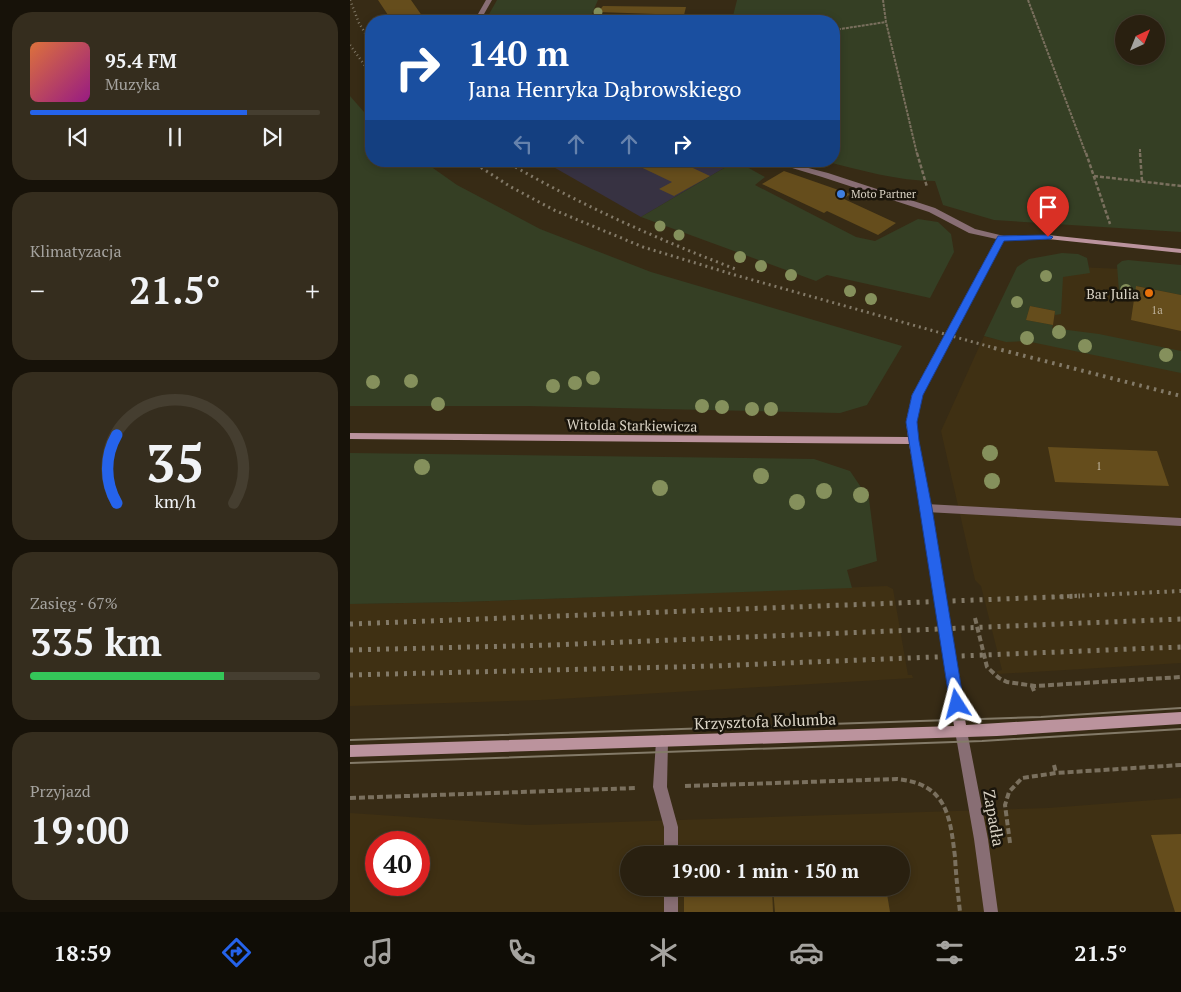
<!DOCTYPE html>
<html lang="pl">
<meta charset="utf-8">
<style>
:root{--surface:#292010;--page:#352d1e;--text:#f1f3f6;--muted:#a5a39f;--line:#453e30;--accent:#2563eb}
body{margin:0;font-family:"PT Serif",serif;background:var(--page);color:var(--text);height:100vh;display:flex;flex-direction:column;font-size:19px;white-space:nowrap}
*{box-sizing:border-box;margin:0}
p{font-size:16px;color:var(--muted)}
.icon{flex:none;width:28px;height:28px;fill:none;stroke:currentColor;stroke-width:2;stroke-linecap:round;stroke-linejoin:round}
.map{position:relative;flex:1;overflow:hidden}
.sheet{display:flex;flex-direction:column;gap:12px;padding:12px;background:#171209;width:350px}
.sheet>*{flex:none}
.guide{position:absolute;left:15px;top:15px;width:475px;height:152px;border-radius:20px;box-shadow:0 2px 8px #0003,0 0 0 1px var(--line);background:#1a4fa0;color:#fff;overflow:hidden}
.needle{width:32px;rotate:43deg}
.controls{position:absolute;left:765px;top:15px;display:grid;gap:10px}
.controls a{display:grid;place-items:center;width:50px;height:50px;border-radius:50%;background:var(--surface);box-shadow:0 2px 8px #0003,0 0 0 1px var(--line);font-size:25px}
.speed{position:absolute;left:15px;top:831px;display:flex;gap:10px;font-size:25px;font-weight:700;text-align:center}
.speed>*{display:grid;place-content:center;width:65px;height:65px;border-radius:50%;background:var(--surface);box-shadow:0 2px 8px #0003,0 0 0 1px var(--line);line-height:1}
.speed .limit{border:8px solid #d22;background:#fff;color:#111}
.pin{position:absolute;display:grid;place-items:center;width:42px;height:42px;color:#fff;margin:-51px -21px;border-radius:50% 50% 50% 0;rotate:-45deg;box-shadow:0 0 5px #0007}
.pin .icon{rotate:45deg}
.me{position:absolute;width:55px;margin:-28px;rotate:351deg;stroke-linejoin:round;filter:drop-shadow(0 0 4px #0008)}
.turn{display:flex;align-items:center;gap:18px;height:105px;padding:0 20px;font-size:22px}
.turn .icon{width:65px;height:65px;stroke-width:2.5}
.turn b{display:block;font-size:35px;line-height:42px}
.lanes{display:flex;align-items:center;height:48px;padding:0 20px;background:#0003;justify-content:center;gap:25px;direction:ltr}
.lanes .off{opacity:.35}
.big{font-size:38px;font-weight:600;line-height:1.1}
.sheet .widget{flex:1;display:flex;flex-direction:column;justify-content:center;gap:8px;min-width:0;padding:0 18px;border-radius:20px;background:var(--page)}
.sheet .dial{align-items:center;gap:0}
.dial svg{height:130px;overflow:visible;fill:none;stroke:var(--line);stroke-width:7;stroke-linecap:round;text-anchor:middle}
.dial text{fill:var(--text);stroke:none}
.song{display:flex;align-items:center;gap:15px}
.cover{width:60px;height:60px;border-radius:8px;background:linear-gradient(135deg,hsl(20 70% 55%),hsl(310 70% 35%))}
.played{height:5px;border-radius:2px;background:linear-gradient(90deg,var(--accent) 75%,var(--line) 75%)}
.keys{display:flex;justify-content:space-around;direction:ltr}
.heat{display:flex;justify-content:space-between;align-items:center;font-size:28px;direction:ltr}
.charge{height:8px;border-radius:4px;background:linear-gradient(90deg,#34c759 67%,var(--line) 0)}
.trip{position:absolute;left:270px;top:846px;width:290px;height:50px;border-radius:25px;background:var(--surface);box-shadow:0 2px 8px #0003,0 0 0 1px var(--line);font-weight:600;line-height:50px;text-align:center}
.tabs{display:flex;height:80px;justify-content:space-around;align-items:center;background:#100d06;color:var(--muted)}
.tabs .icon{width:35px;height:35px}
.tabs .selected{color:var(--accent)}
.tabs b{font-size:22px;color:var(--text)}
main{display:flex;flex:1;min-height:0}
.map>svg:first-child{display:block}
.built{fill:#3f3013;fill-rule:evenodd}
.industrial{fill:#373242}
.green{fill:#353f24;fill-rule:evenodd}
.building{fill:#654d1c}
.lines{fill:none;stroke-linecap:round;stroke-linejoin:round}
.path-far2{stroke:#7a705e;stroke-width:2;stroke-dasharray:3 1;stroke-linecap:butt}
.path-far1{stroke:#7a705e;stroke-width:2.5;stroke-dasharray:4 2;stroke-linecap:butt}
.path{stroke:#7a705e;stroke-width:4;stroke-dasharray:6 3;stroke-linecap:butt}
.lane{fill:#886e74;fill-rule:evenodd}
.street{fill:#886e74;fill-rule:evenodd}
.secondary{fill:#bb939d;fill-rule:evenodd}
.tram{stroke:#837a68;stroke-width:2}
.rail-far3{stroke:#837a68;stroke-width:2.5;stroke-dasharray:1 3;stroke-linecap:butt}
.rail-far2{stroke:#837a68;stroke-width:3;stroke-dasharray:2 4;stroke-linecap:butt}
.rail-far1{stroke:#837a68;stroke-width:4;stroke-dasharray:2.5 5;stroke-linecap:butt}
.rail{stroke:#837a68;stroke-width:5;stroke-dasharray:3 6;stroke-linecap:butt}
.tree{fill:#85905c}
.route{fill:#2563eb;stroke:#184099}
.shop-dot{fill:#3f7fe0;stroke:#1a150b;stroke-width:2}
.food-dot{fill:#e8710a;stroke:#1a150b;stroke-width:2}
.labels{text-anchor:middle;dominant-baseline:central;stroke-width:5;stroke-linejoin:round;paint-order:stroke}
.far-poi-label{font-size:11px;fill:#dbd4c6;stroke:#1a150b;text-anchor:start}
.number-label{font-size:11px;fill:#beb29c}
.poi-label{font-size:14px;fill:#dbd4c6;stroke:#1a150b;text-anchor:end}
.street-label{font-size:14px;fill:#dbd4c6;stroke:#1a150b}
.near-street-label{font-size:16px;fill:#dbd4c6;stroke:#1a150b}
</style>
<main>
<section class="sheet">
<div class="widget">
<div class="song"><i class="cover"></i><div><b>95.4 FM</b><p>Muzyka</p></div></div>
<div class="played"></div>
<div class="keys"><svg class="icon" aria-label="previous" viewBox="0 0 24 24"><path d="M18 5L8 12l10 7zM5 5v14"/></svg><svg class="icon" aria-label="pause" viewBox="0 0 24 24"><path d="M8 5v14M16 5v14"/></svg><svg class="icon" aria-label="next" viewBox="0 0 24 24"><path d="M6 5l10 7-10 7zM19 5v14"/></svg></div>
</div>
<div class="widget"><p>Klimatyzacja</p>
<div class="heat"><a>−</a><b class="big">21.5°</b><a>+</a></div>
</div>
<div class="widget dial"><svg viewBox="0 0 100 80">
<path d="M14 69A42 42 0 1 1 86 69"/>
<path d="M14 69A42 42 0 0 1 14 27" stroke="#2563eb"/>
<text x="50" y="56" font-size="32" font-weight="700">35</text>
<text x="50" y="72" font-size="11">km/h</text>
</svg></div>
<div class="widget"><p>Zasięg · 67%</p><b class="big">335 km</b><div class="charge"></div></div>
<div class="widget"><p>Przyjazd</p><b class="big">19:00</b></div>
</section>
<div class="map">
<svg width="831" height="912" viewBox="0 0 831 912">
<rect width="100%" height="100%" fill="#372b15"/>
<path class="built" d="M682,265l136,6 13,2v390l-183,11 -1,-3 5,-1 -21,-84 -6,-6 -34,-149 43,-95 11,3z
M537,586l6,3 15,86h4l1,3 -372,22 -191,6v-102l110,-2z
M831,798v114h-831v-99l178,12 520,-17zM26,842h43v43h-43zM279,855h272v33h-272z"/>
<path class="industrial" d="M193,161h193l-95,56z"/>
<path class="green" d="M147,0h101l-7,16 141,4 5,-20h444v232l-187,-12 -51,-15 -8,-24c-38,0 -74,-11 -111,-20h10v-140h-339l-7,-5zM774,24h32v32h-32z
M0,96l21,24v41h52l34,24 83,44 111,43 251,74 -35,59 -27,8 -313,-7h-177z
M386,161l29,16 -10,8 101,52 19,4 43,-22 20,3 13,12 3,18 -24,46 -103,-23 -11,6 -175,-64z
M712,253l16,1 9,4 3,15 -27,4 -2,37 -6,1v-4l-25,-5 -4,14 27,5 -1,3 47,6 82,17v22l-155,-32 -20,1 -22,-6 33,-69 12,-8z
M778,260l53,5v30l-44,-9 -2,9 -16,-3 -2,-27 5,-4z
M0,453l464,6 36,12 19,28 8,62 -30,9 5,18 -392,14 -110,2z"/>
<path class="building" d="M28,0h33l14,20 -1,1h-32z
M253,6l83,1 -2,8 -86,-3z
M278,161h50l32,15 -36,20 -15,-7 13,-7z
M434,171l66,23 -6,5 52,24 -18,12 -51,-24 -3,2 -62,-29z
M786,286l45,9v36l-50,-11z
M680,306l25,5 -2,14 -27,-5z
M698,447l109,4 12,35 -114,-4z
M831,834v78h-6l-24,-77z
M334,888h88l1,24h-89z
M423,888h113l4,24h-115z"/>
<g class="lines">
<path class="path-far2" d="M533,0l3,22 31,132
M678,0l58,154
M484,30l52,-8
M790,149v5"/>
<path class="path-far1" d="M567,153l10,34
M736,153l24,71
M790,153l2,28
M744,176l87,10"/>
<path class="path" d="M625,618l12,49 12,11 8,4 28,4 146,-9
M682,686l2,5
M704,765l2,8
M335,786l212,-7c50,5 53,37 58,78 1,19 3,37 5,55
M0,798l287,-10
M660,843l-5,-38 4,-13 13,-14 34,-5 125,-8"/>
<path class="lane" d="M136,0h6l-8,14 3,7h-6l-3,-7z
M419,161h12l47,12 107,35 40,21 29,7 1,2 -4,2 -32,-7 -40,-21 -107,-35z
M576,504l255,14v8l-255,-14 -4,-1 -1,-3 1,-3z
M312,735l5,2 1,4 -1,46 11,40v28h-14v-28l-11,-40 3,-46 1,-4z
M314,888h14v24h-14z"/>
<path class="street" d="M611,725l4,2 2,4 21,108 10,73h-14l-10,-73 -19,-108 2,-4z"/>
<path class="secondary" d="M698,235l133,14v4l-133,-14 -44,1 -82,155 -6,27 2,19 13,67 35,217 215,-13v12l-184,12 -647,21v-12l604,-19 -33,-218 -12,-64 -559,-5v-6l558,4 -2,-15 6,-27 86,-159z"/>
<path class="tram" d="M0,740l691,-23 140,-9
M0,763l632,-22 199,-12"/>
<path class="rail-far3" d="M0,0l9,23 12,20
M0,45l21,29"/>
<path class="rail-far2" d="M121,161l40,26 43,23 89,37 92,28 263,74
M155,161c75,44 152,78 233,109"/>
<path class="rail-far1" d="M644,348l187,48
M702,597l129,-6"/>
<path class="rail" d="M0,624l730,-28
M0,650l203,-5 628,-26
M0,675l363,-9 468,-19"/>
</g>
<g class="tree">
<circle cx="248" cy="12" r="4.5"/>
<circle cx="310" cy="226" r="5.5"/>
<circle cx="329" cy="235" r="5.5"/>
<circle cx="390" cy="257" r="6"/>
<circle cx="411" cy="266" r="6"/>
<circle cx="441" cy="275" r="6"/>
<circle cx="696" cy="276" r="6"/>
<circle cx="776" cy="290" r="6"/>
<circle cx="500" cy="291" r="6"/>
<circle cx="521" cy="299" r="6"/>
<circle cx="667" cy="302" r="6"/>
<circle cx="709" cy="332" r="7"/>
<circle cx="677" cy="338" r="7"/>
<circle cx="735" cy="346" r="7"/>
<circle cx="816" cy="355" r="7"/>
<circle cx="243" cy="378" r="7"/>
<circle cx="61" cy="381" r="7"/>
<circle cx="23" cy="382" r="7"/>
<circle cx="225" cy="383" r="7"/>
<circle cx="203" cy="386" r="7"/>
<circle cx="88" cy="404" r="7"/>
<circle cx="352" cy="406" r="7"/>
<circle cx="372" cy="407" r="7"/>
<circle cx="402" cy="409" r="7"/>
<circle cx="421" cy="409" r="7"/>
<circle cx="640" cy="453" r="8"/>
<circle cx="72" cy="467" r="8"/>
<circle cx="411" cy="476" r="8"/>
<circle cx="642" cy="481" r="8"/>
<circle cx="310" cy="488" r="8"/>
<circle cx="474" cy="491" r="8"/>
<circle cx="511" cy="495" r="8"/>
<circle cx="447" cy="502" r="8"/>
</g>
<path class="route" d="M698,235l5,2 -2,2 -47,2 -81,154 -6,27 2,19 13,67 32,196 -2,5 -5,2 -5,-2 -2,-5 -44,-282 6,-27 86,-159z"/>
<circle class="shop-dot" cx="491" cy="194" r="5"/>
<circle class="food-dot" cx="799" cy="293" r="5"/>
<g class="labels">
<g class="far-poi-label">
<text x="501" y="194">Moto Partner</text>
</g>
<g class="number-label">
<text x="807" y="310">1a</text>
<text x="749" y="466">1</text>
</g>
<g class="poi-label">
<text x="789" y="293">Bar Julia</text>
</g>
<g class="street-label">
<text transform="translate(282 425) rotate(1)">Witolda Starkiewicza</text>
</g>
<g class="near-street-label">
<text transform="translate(415 721) rotate(-2)">Krzysztofa Kolumba</text>
<text transform="translate(644 818) rotate(80)">Zapadła</text>
</g>
</g>
</svg>
<div class="controls">
<a><svg class="needle" viewBox="-14 -14 28 28"><path d="M0-13l5 13h-10z" fill="#e53935"/><path d="M0 13l5-13h-10z" fill="#a5a39f"/></svg></a>
</div>
<div class="speed"><div class="limit">40</div></div>
<div class="pin" style="left:698px;top:237px;background:#d93025"><svg class="icon" aria-label="arrive" viewBox="0 0 24 24"><path d="M6 21V4h12l-3 4 3 4H6"/></svg></div>
<svg class="me" style="left:607px;top:704px" viewBox="-20 -20 40 40"><path d="M0-17L14 15 0 8-14 15z" fill="#2563eb" stroke="#fff" stroke-width="4"/></svg>
<div class="trip">19:00 · 1 min · 150 m</div>
<div class="guide">
<div class="turn"><svg class="icon" aria-label="right" viewBox="0 0 24 24"><path d="M7 20v-9h11M14 6l5 5-5 5"/></svg><div><b>140 m</b>Jana Henryka Dąbrowskiego</div></div>
<div class="lanes"><svg class="icon off" aria-label="left" viewBox="0 0 24 24"><path d="M17 20v-9H6M10 6l-5 5 5 5"/></svg><svg class="icon off" aria-label="ahead" viewBox="0 0 24 24"><path d="M12 20V5M6 11l6-6 6 6"/></svg><svg class="icon off" aria-label="ahead" viewBox="0 0 24 24"><path d="M12 20V5M6 11l6-6 6 6"/></svg><svg class="icon" aria-label="right" viewBox="0 0 24 24"><path d="M7 20v-9h11M14 6l5 5-5 5"/></svg></div>
</div>
</div>
</main>
<nav class="tabs">
<b>18:59</b>
<svg class="icon selected" aria-label="directions" viewBox="0 0 24 24"><path d="M12 3l9 9-9 9-9-9zM9 14v-3h6M13 9l2 2-2 2"/></svg>
<svg class="icon" aria-label="music" viewBox="0 0 24 24"><path d="M9 18V5l10-2v13"/><circle cx="6" cy="18" r="3"/><circle cx="16" cy="16" r="3"/></svg>
<svg class="icon" aria-label="phone" viewBox="0 0 24 24"><path d="M5 4h4l2 5-3 2q2 4 5 5l2-3 5 2v4C11 20 4 13 5 4z"/></svg>
<svg class="icon" aria-label="climate" viewBox="0 0 24 24"><path d="M12 3v18M4 7l16 10M4 17L20 7"/></svg>
<svg class="icon" aria-label="car" viewBox="0 0 24 24"><path d="M5 17H2v-5l4-1 3-4h7l3 4 3 1v5h-3M9 17h6M6 11h13"/><circle cx="7" cy="17" r="2"/><circle cx="17" cy="17" r="2"/></svg>
<svg class="icon" aria-label="filters" viewBox="0 0 24 24"><path d="M4 7h16M4 17h16"/><circle cx="9" cy="7" r="2"/><circle cx="15" cy="17" r="2"/></svg>
<b>21.5°</b>
</nav>
